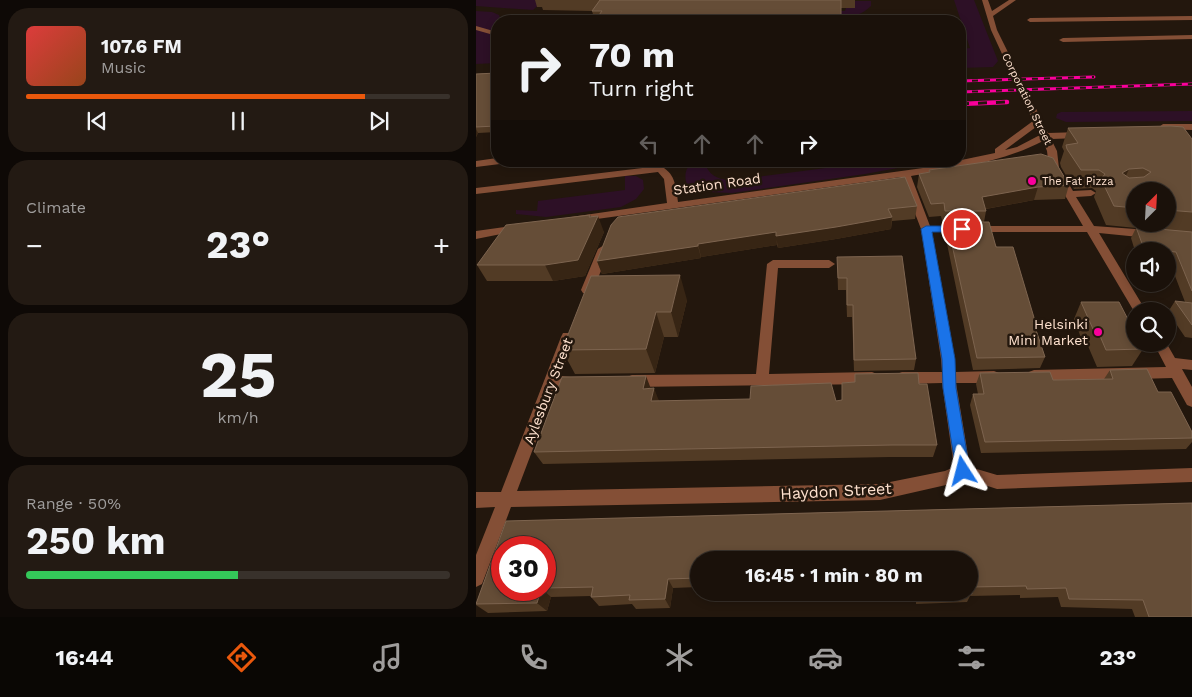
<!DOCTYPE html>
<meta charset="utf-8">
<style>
:root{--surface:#1a110a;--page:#231a13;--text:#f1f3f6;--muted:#9f9d9c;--line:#38312b;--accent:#ea580c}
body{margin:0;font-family:"Work Sans",sans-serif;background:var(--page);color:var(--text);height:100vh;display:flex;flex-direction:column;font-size:19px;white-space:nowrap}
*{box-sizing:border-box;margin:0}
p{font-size:16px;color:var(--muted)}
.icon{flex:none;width:28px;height:28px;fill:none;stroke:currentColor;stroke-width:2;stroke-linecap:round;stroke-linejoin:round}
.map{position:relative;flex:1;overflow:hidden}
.details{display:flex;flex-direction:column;gap:8px;padding:8px;background:#0e0906;width:476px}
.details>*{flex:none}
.guide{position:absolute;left:15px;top:15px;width:475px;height:152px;border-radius:20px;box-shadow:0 2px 8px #0003,0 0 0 1px var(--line);background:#1a110a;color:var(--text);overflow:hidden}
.needle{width:32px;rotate:24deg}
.buttons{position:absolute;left:650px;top:182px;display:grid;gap:10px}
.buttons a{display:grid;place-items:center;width:50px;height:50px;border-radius:50%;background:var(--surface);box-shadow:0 2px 8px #0003,0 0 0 1px var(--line);font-size:25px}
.speed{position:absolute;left:15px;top:536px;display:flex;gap:10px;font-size:25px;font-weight:700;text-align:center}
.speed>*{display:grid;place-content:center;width:65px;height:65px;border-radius:50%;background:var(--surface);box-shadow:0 2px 8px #0003,0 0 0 1px var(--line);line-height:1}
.speed .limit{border:8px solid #d22;background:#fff;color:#111}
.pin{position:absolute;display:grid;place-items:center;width:42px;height:42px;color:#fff;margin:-21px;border:2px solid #fff;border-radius:50%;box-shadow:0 1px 5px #0007}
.me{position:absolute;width:55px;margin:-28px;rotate:351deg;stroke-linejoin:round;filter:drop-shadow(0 0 4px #0008)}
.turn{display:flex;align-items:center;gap:18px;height:105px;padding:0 15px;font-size:22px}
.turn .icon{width:65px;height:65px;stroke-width:2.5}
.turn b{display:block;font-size:35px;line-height:42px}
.lanes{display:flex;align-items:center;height:48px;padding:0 15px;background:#0003;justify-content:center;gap:25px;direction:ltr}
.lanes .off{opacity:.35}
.big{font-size:38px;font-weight:700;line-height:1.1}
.details .card{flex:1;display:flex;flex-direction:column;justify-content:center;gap:8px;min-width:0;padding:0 18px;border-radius:20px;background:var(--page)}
.details .dial{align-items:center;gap:0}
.dial b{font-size:65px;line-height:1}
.song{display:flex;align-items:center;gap:15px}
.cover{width:60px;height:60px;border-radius:8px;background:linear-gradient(135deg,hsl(0 70% 55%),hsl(20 70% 35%))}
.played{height:5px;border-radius:2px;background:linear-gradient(90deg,var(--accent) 80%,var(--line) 80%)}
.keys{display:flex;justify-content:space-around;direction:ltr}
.heat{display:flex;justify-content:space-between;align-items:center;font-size:28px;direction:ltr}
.charge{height:8px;border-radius:4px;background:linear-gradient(90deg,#34c759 50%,var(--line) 0)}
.trip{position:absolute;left:214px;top:551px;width:288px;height:50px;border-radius:25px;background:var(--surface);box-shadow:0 2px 8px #0003,0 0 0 1px var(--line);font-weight:700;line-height:50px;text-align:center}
.menu{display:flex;height:80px;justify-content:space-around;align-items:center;background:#0a0704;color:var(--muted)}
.menu .icon{width:35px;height:35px}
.menu .selected{color:var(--accent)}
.menu b{font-size:22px;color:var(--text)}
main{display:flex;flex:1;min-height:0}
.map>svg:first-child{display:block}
.green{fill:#2d1026}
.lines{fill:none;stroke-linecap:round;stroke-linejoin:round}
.minor{fill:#844f36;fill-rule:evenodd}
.rail-far1-casing{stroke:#fa009c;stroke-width:3}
.rail-casing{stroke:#fa009c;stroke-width:4.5}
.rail-far1{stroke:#23170d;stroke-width:2;stroke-dasharray:6;stroke-linecap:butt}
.rail{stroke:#23170d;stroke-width:3;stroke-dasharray:9;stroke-linecap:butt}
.wall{fill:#523b25;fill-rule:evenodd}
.shaded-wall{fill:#372514}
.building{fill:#654d37;stroke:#7d644f;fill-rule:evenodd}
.route{fill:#1a73e8;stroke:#114b97}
.poi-dot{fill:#fa009c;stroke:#23170d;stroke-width:2}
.labels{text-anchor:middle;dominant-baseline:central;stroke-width:5;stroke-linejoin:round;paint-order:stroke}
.far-street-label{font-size:11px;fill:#ffe2cf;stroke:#23170d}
.far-poi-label{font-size:11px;fill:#ffe2cf;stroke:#23170d;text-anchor:start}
.street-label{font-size:14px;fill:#ffe2cf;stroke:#23170d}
.poi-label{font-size:14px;fill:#ffe2cf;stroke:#23170d;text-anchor:end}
.near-street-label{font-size:16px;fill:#ffe2cf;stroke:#23170d}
</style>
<main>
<section class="details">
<div class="card">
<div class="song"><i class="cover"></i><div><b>107.6 FM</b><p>Music</p></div></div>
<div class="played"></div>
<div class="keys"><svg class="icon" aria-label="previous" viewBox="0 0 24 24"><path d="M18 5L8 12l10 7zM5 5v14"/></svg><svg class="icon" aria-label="pause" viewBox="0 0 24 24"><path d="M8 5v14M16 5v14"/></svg><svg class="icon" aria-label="next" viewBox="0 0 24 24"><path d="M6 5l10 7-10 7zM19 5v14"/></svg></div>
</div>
<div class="card"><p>Climate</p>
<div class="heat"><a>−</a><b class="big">23°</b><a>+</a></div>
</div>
<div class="card dial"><b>25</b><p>km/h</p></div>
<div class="card"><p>Range · 50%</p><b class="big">250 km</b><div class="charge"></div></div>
</section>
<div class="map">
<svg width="716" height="617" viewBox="0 0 716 617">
<rect width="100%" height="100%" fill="#23170d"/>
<path class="green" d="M0,0h68l-11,10 -57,-4z
M478,0h20l24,61 -5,6 -33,1v-19l10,-1z
M379,1h16v5c-20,20 -52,10 -77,5h51l1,-3h9z
M0,11l16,1 7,3 1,3h20v3h-23v42l-21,1z
M716,111v10l-126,1 -10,-4 1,-4 4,-2z
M404,161h56l-71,13 -133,19 -24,-1 -12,-2 -9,-5c-3,-8 -2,-17 5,-22l13,1c6,14 16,16 29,16z
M149,176h11l7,4 1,9 -8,10 -15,8 -75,10 -30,-3v-4l21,1 1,-10 87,-11z"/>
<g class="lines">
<path class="minor" d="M506,0h6l4,11 17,-11h7l-23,16 4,14 51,103 33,-1 5,3 -5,3 -30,1 6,12 2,17 14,23 18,-1 5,3 -5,3 -15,1 18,29 55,4 6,4 -6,4 -50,-5 47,78h-11v2l-48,-81h-155l23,127v13l39,-1 5,2 2,4 -2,4 -5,2h-38l14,84 27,8 195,-7v14l-195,7 -34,-11 -17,7 -66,15 -369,7 -29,77 -6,3v-32l19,-48 -19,1v-16h25l60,-155 2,-4h10l2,4 -15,39 22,2 2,4 -2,4 -26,2 -39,103 363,-7 65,-13 9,-4 -12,-84 -40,1 -5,-2 -2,-4 2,-4 5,-2h40l-1,-13 -20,-130 -20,-52 -326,45 -4,-1 -1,-2 1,-2 96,-14 -3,-24 -6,-7 -182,22v-6l183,-22c16,5 17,21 19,36l245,-34 72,-15v-4l38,-28 -42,-91zM560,127l4,8 -23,12 -12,3zM567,141l4,10 2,17 34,58h-153l-19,-50c44,-7 92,-14 132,-35z
M716,16v4l-162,2 -3,-2 3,-2z
M0,26l21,6v4l-21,-6z
M716,35v4l-129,3 -4,-2 4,-2z
M687,124h29v6l-32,-1 -1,-2z
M21,158v3h8l-5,3 -24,3v-6z
M42,225l4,1 1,2 -1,2 -46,9v-8z
M128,245l6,4 -17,41 -6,4 -4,-1 -2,-3 17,-41z
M297,260h56l6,4 -6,4h-51l-9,106 103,-2 5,2 2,4 -2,4 -5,2 -240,3 -5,-2 -2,-4 2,-4 5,-2 124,-1 11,-110z
M678,344h13l8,14 17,2v10l-10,-1 10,18v20l-5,-2 -15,-27 -138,4 -5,-2 -2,-4 2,-4 5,-2 132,-3z"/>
<defs>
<path id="rail-far1" d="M484,81l134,-4
M484,92l232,-8"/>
<path id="rail" d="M484,104l47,-2"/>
</defs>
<use href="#rail-far1" class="rail-far1-casing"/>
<use href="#rail" class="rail-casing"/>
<use href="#rail-far1" class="rail-far1"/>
<use href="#rail" class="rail"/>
</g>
<path class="wall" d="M59,0h320v8h-14v13h-246l-3,-10 -49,-1 -1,-3h-5z
M21,73v59l-19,1 -2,4v-63z
M592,128l124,11v199l-7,-1 -17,-25 7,-11 10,1 -15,-39h-3v-12h-32l-4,-13 5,-10 -30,-3 -12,-28 2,-6 -4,-3 -18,1 -13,-22 -1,-4 4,-12 -2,-4zM659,191h32v33h-32z
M453,170l140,15 -4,14 -31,1 -48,9v2l-2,11 51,99 -1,3 11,33 -5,11 -67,2 -28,-136 2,-10h-4l-2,-8 -12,1 -12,-30 2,-13 10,-2z
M441,206l-2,13 -23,2 -1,8 -55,10 -58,9 -1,-3 -76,12v1l-99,16 -5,-13 14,-36z
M114,215l14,17 -19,44 -32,5h-66l-10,-16z
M361,257l79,102 -2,11 -60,1 -2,-54h-5l-1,-27h-8z
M211,300l-9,37h-14l-9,36 -80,1 -13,-24z
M605,302l62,47 -11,17 -35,1 -9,-21h-4l-10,-27z
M634,370l48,22 34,40v10l-6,7 -205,4 -11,-48 3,-11h5l-2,-10 4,-11 75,7 49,-1z
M379,374l64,10 18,61 -4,12h-43l-347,7 -9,-12 117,-64 8,13h177l6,-1v-17l13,-1z
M716,503v114h-57l-3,-8 -71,-2 -3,-10 -38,1v-3l-50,1 -3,6 -51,2v-6l-70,2v-5l-54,3v-5l-38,2 -1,-3h215l-270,-32v27l-25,1 -3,20 -34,1 -4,-5 -33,2 -8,-9v-1l-40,1 -4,14 -59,2 -12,-8 30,-84zM69,548v42h-43z"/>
<path class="shaded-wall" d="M0,129l2,4 -2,4z
M653,169l-8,18 1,-14z
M562,187l-4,13 -55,10 3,-13z
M114,215l4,10 4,-9 6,16 -19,44 -32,5 -8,-16z
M416,217l-1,12 -55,10 -58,9 -2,-12z
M300,232l1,13 -76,12 -3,-13z
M222,246l3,12 -99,16 -5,-13z
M204,275l7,25 -9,37 -7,-25z
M180,312l8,25 -9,36 -9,-24z
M170,376l5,13h-8z
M178,388l5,13h-8z
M192,579l5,9 -3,20 -5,-9z
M65,590h2l8,7 -4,14 -10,-8z"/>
<path class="building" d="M124,0h241v17l-242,-2 3,-4h-10z
M21,73v51l-1,2 -20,1v-53z
M695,126l12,1 9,12v73l-25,-2v-19h-32v17l-21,-2 -13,-27 4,-5 -6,-4h-18l-14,-21 -1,-4 12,-2 -10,-15zM667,168l8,4 -7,5 -15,1 -7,-5 7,-4z
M565,154l12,4 16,27 -31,2 -56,10 4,14h-41l-1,-8 -13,1 -12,-30 11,-2 -1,-2z
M429,177l12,29 -29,3 4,8 -56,10 -60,9v-4l-78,12v2l-101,15 14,-36 7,-8z
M114,215l-1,2 9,-1 -20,44 -33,5h-68l29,-40z
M471,222h42l7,25h17l22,74h-2l12,36 -68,1z
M660,227l56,5v59l-16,-39 -32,-3z
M426,256l14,103 -62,1 -1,-55h-6v-27h-9l-1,-21z
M204,275l-9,37h-15l-10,37 -84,1 29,-74z
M699,301l17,2v22z
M605,302h38l16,31v11h5l3,5 -37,1 -9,-21h-4z
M671,369l11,23h13l21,40v6l-207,4 -12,-48h11l-4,-21 70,-1 3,8h2l58,-1 -3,-9z
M442,373l1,11h8l10,61h-45l-358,7 28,-75 84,-1 -3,13 11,-1 -3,13 99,-2 1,-13 80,-3 5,18 6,-1v-17l13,-1v-8z
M716,503v114h-43l-6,-17 -74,-1 -3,-11 -39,1 -1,-3 -55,1 1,7 -53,1v-3h49v-32h-270v18l-30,1 -3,20 -36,1 1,-5 -39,2 2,-10 -48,1v-40h-43v42h39l-4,13 -61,1 30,-83z"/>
<path class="route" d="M450,226h36l5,3 -5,3h-30l23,127 1,29 14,83 -2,4 -5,2 -5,-2 -2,-4 -13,-83 -1,-29 -21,-130z"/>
<g class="poi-dot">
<circle cx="556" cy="181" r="5"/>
<circle cx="622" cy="332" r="5"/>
</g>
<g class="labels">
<g class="far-street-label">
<text transform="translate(551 99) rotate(64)">Corporation Street</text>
</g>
<g class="far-poi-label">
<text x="566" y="181">The Fat Pizza</text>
</g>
<g class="street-label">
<text transform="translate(241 184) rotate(-8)">Station Road</text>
<text transform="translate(72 391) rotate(-69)">Aylesbury Street</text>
</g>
<g class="poi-label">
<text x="612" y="324">Helsinki<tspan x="612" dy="16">Mini Market</tspan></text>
</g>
<g class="near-street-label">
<text transform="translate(360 491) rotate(-3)">Haydon Street</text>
</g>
</g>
</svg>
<div class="buttons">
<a><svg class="needle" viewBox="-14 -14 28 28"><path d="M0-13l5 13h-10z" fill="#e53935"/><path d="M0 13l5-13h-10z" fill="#9f9d9c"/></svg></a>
<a><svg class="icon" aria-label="sound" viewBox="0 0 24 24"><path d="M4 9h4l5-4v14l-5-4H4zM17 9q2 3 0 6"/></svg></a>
<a><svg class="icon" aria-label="search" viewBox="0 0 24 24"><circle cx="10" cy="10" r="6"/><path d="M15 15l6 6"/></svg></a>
</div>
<div class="speed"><div class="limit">30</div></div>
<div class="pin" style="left:486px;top:229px;background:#d93025"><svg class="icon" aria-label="arrive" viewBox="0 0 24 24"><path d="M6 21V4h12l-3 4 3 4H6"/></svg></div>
<svg class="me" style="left:487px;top:471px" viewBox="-20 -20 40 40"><path d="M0-17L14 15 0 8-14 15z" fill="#1a73e8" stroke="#fff" stroke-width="4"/></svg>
<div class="trip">16:45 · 1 min · 80 m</div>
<div class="guide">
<div class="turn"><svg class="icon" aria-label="right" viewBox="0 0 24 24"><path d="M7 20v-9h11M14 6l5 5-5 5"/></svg><div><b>70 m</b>Turn right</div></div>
<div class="lanes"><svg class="icon off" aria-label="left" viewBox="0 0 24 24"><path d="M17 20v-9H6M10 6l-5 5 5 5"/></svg><svg class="icon off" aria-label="ahead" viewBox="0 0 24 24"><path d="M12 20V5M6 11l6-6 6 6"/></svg><svg class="icon off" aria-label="ahead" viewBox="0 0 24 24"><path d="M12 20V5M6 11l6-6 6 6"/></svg><svg class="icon" aria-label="right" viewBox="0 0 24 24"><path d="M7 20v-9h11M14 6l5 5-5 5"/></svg></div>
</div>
</div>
</main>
<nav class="menu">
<b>16:44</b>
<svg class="icon selected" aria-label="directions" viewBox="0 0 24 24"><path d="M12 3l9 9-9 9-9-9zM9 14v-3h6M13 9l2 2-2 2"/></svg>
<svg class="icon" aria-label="music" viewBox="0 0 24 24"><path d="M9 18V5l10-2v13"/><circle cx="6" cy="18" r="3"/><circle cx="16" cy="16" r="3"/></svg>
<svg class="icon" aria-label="phone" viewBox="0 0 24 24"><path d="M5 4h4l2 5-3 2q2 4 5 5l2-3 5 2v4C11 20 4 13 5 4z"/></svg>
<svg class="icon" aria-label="climate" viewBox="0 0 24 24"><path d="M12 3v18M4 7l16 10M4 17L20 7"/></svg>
<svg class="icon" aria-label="car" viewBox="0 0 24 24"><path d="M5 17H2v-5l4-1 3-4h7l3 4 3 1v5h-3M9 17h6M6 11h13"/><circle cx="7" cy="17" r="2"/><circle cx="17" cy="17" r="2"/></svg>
<svg class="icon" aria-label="filters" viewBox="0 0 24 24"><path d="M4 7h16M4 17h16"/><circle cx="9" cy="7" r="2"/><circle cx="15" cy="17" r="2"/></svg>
<b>23°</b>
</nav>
